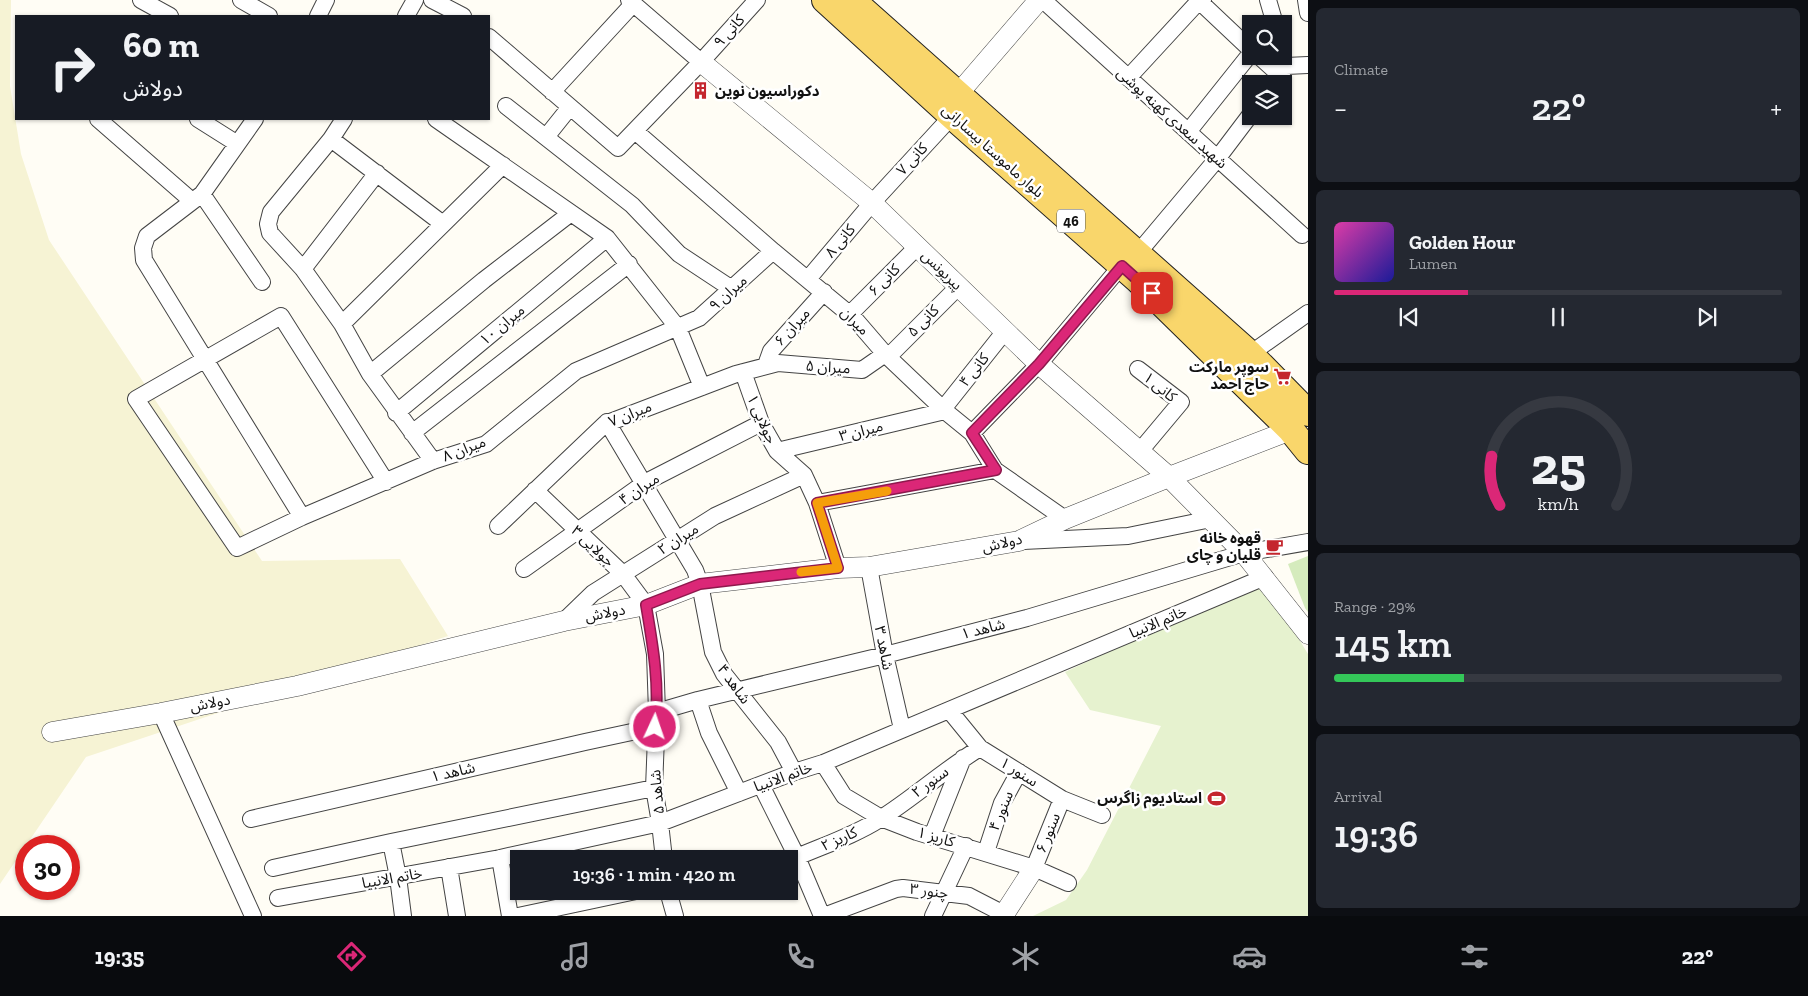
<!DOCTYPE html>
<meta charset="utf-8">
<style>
:root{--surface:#171b24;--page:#242831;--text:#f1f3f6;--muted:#9ea1a6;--line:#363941;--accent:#db2777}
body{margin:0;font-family:"Zilla Slab","Noto Sans Arabic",serif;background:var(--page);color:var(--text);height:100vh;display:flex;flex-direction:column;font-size:19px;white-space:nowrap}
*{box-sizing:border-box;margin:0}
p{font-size:16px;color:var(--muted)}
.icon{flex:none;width:28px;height:28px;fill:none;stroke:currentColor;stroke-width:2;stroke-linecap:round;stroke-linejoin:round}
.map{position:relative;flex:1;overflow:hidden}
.drawer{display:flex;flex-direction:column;gap:8px;padding:8px;background:#0d0f14;width:500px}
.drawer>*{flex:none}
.guide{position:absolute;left:15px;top:15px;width:475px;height:105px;border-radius:0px;box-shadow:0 1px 4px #0004;background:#171b24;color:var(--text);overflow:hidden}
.controls{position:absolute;left:1242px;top:15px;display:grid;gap:10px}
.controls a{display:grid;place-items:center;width:50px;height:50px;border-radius:0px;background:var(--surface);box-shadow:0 1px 4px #0004;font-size:25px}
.speed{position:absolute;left:15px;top:835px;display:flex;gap:10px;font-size:25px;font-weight:700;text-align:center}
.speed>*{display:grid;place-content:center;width:65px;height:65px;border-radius:50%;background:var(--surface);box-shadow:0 1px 4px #0004;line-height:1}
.speed .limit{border:8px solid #d22;background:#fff;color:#111}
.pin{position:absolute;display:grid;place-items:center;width:42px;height:42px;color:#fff;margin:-21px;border-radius:10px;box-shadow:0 2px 8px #0006}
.me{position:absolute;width:55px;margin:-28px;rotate:3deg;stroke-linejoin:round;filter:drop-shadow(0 0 4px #0008)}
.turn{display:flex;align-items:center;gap:18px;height:105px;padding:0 25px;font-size:22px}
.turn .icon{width:65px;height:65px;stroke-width:2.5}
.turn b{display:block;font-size:35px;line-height:42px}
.big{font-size:38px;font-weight:600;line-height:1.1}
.drawer .tile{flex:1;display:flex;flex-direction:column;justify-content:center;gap:8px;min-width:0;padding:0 18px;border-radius:8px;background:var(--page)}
.drawer .dial{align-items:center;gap:0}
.dial svg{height:130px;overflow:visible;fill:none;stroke:var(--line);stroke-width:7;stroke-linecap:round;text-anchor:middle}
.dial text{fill:var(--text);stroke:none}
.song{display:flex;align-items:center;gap:15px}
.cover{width:60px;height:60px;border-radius:8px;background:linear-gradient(135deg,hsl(320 70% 55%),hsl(240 70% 35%))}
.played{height:5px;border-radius:2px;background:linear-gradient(90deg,var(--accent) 30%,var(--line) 30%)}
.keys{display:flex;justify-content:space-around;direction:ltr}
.heat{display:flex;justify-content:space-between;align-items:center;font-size:28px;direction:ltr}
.charge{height:8px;border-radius:4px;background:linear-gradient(90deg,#34c759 29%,var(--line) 0)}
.trip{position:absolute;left:510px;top:850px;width:288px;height:50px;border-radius:0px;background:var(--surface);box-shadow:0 1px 4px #0004;font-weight:600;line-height:50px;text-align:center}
.tab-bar{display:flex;height:80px;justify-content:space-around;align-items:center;background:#090b0e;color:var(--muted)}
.tab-bar .icon{width:35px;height:35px}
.tab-bar .selected{color:var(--accent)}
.tab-bar b{font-size:22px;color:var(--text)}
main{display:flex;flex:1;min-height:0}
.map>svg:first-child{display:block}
.farmland{fill:#f6f3d4}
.green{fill:#d5ebbd}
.pitch{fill:#e6f2cf}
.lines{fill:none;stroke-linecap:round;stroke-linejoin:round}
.minor-casing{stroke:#444;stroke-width:18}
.tertiary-casing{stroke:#444;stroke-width:21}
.primary-casing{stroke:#222;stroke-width:28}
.minor{stroke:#fff;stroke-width:16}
.tertiary{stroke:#fff;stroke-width:20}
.primary{stroke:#f9d66b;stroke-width:26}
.route-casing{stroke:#8e194d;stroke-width:12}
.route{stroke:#db2777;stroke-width:9}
.slow{stroke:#f59e0b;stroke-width:9}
.labels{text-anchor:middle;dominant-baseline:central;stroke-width:5;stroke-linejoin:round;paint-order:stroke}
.shield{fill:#fff;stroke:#585858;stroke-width:1}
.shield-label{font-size:14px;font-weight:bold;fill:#111}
.street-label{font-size:15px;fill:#111;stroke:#fff}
.poi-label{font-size:15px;font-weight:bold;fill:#111;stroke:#fff;text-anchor:end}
</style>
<main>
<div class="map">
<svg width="1308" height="916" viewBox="0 0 1308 916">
<rect width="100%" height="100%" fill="#fffdf5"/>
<path class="farmland" d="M0,0h11l-1,86 11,68 28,86 213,321 138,-2 48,77 -362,121 -86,127z"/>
<path class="green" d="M1308,556v56l-3,-4 -17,-44z"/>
<path class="pitch" d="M1267,587l41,67v262h-275l33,-16 21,-30 74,-144 -71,-16 -25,-38 177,-82z"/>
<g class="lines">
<defs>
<path id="minor" d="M141,0l29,16
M241,0l28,16
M432,0l31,16
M629,0l72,62
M1043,0l259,235
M1198,0l53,50
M1268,0l7,24
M1306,0l2,13
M318,16l8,-16
M406,16l9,-16
M489,37l129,111 83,-86 56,-62
M1259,56l22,20
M1128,78l71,-77 4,-1
M1274,84l12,-18 22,-1
M552,92l81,-88
M506,106l126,99 47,49 53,35
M98,119l94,82
M198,119l38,24
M255,119l-53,75 -55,42 -4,12 1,12 158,257
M344,119l-13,20 -60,73 -3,12 2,9 33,36 39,55 28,50 63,87
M436,119l171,119 71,90 24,59
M635,131l138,120 81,67 31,36 60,57 27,22 23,37 70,49
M1188,132l63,-79
M546,137l24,-30
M331,139l112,85
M202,194l60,88
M1138,253l79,-94 34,-45
M303,269l74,-96
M808,279l64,-76 80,-87
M850,314l68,-68
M342,324l161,-159
M1250,354l58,-41
M888,357l71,-71
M766,365l5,-14 53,-59
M1138,369l43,33 -41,49
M743,372l18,51 16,28 27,24 13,28 21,65
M370,374l114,-94 87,-67
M943,409l62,-78
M396,413l211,-175
M607,422l88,148 5,14 13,68 11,22 54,68 16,30
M412,433l217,-169
M972,433l67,-69 83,-99
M777,451l168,-40
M386,482l-105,-166 -145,83 101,149 65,-31 131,-56 53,-17 90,-73 123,-53 74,-67
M535,490l88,84 23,31 9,49 2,58 -3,76 6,35 4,36
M817,503l178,-33
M498,526l107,-102 131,-50 42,-11 84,7 23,-16
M1023,541l105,-5 83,-17
M869,567l16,88 17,74
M524,569l122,-87 115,-59
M564,621l29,-28 122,-77 89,-41
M698,700l11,33 30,60
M949,710l31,38 82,51 40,16
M657,712l41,-12 187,-45 142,-37 217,-65 64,-11
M161,713l92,203
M823,763l21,33 37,22 36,14 117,36 34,15
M761,785l36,72 25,59
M251,819l334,-77 70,-15
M932,836l31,-78
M391,842l7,35 5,39
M986,852l16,-49 17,-31
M500,858l10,58
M789,859l8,-2c28,-12 58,-22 83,-38 35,-22 65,-50 100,-71
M449,867l8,49
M273,868l118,-26 263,-54
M1034,868l28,-69
M668,891l7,25
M278,898l222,-40 160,-35 134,-51 29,-9 442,-186
M518,916l118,-25
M824,916l72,-27 7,-1 66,8 35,18
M933,916l33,-70"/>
<path id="tertiary" d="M701,62l171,141 167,161 130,113 75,76 64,81
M958,94l81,-94
M52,732l109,-19 136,-27 267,-65 82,-16 54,-21 138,-16 31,-1 150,-26 46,-22 104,-42 122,-47
M1003,916l31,-48"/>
<path id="primary" d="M825,0l127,116 186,164 153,150 17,21
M852,0l398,354 58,59"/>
</defs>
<use href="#minor" class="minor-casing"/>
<use href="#tertiary" class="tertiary-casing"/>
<use href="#primary" class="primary-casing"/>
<use href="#minor" class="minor"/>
<use href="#tertiary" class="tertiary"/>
<use href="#primary" class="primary"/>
</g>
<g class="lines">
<defs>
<path id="route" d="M655,727c5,-41 -2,-81 -9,-122l54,-21 138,-16 -21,-65 179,-33 -24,-37 67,-69 83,-98 30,27"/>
</defs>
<use href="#route" class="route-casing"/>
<use href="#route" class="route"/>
<path class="slow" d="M801,572l37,-4 -21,-65 70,-12"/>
</g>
<defs>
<symbol id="building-bare" viewBox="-9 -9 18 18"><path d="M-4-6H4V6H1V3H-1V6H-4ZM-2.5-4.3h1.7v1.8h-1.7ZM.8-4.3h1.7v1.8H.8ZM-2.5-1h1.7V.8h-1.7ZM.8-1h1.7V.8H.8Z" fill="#c4262e" stroke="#fff" stroke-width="2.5" paint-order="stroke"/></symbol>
<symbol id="supermarket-bare" viewBox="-9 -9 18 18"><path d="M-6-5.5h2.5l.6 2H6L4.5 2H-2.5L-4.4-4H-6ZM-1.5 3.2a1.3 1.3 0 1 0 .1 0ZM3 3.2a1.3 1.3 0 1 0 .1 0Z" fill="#c4262e" stroke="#fff" stroke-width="2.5" paint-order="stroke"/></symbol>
<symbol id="cafe-bare" viewBox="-9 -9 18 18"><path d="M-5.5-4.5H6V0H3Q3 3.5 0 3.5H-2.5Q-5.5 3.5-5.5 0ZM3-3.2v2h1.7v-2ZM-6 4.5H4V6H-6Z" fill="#c4262e" stroke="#fff" stroke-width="2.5" paint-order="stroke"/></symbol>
<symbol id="stadium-bare" viewBox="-9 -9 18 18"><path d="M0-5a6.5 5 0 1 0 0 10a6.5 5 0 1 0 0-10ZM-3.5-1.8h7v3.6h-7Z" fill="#c4262e" stroke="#fff" stroke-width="2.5" paint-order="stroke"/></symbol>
</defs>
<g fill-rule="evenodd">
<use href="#building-bare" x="688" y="78" width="25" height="25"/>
<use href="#supermarket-bare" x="1270" y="364" width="25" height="25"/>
<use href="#cafe-bare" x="1262" y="534" width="25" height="25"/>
<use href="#stadium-bare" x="1204" y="786" width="25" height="25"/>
</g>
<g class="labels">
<rect class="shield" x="1057" y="209.5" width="28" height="23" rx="4"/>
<g class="shield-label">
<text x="1071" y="221">46</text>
</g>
<g class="street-label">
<text transform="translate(729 31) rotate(-48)">کانی ۹</text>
<text transform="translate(1172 118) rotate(42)">شهید سعدی کهنه پوشی</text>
<text transform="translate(993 151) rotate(42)">بلوار ماموستا بیسارانی</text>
<text transform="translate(912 159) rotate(-47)">کانی ۷</text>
<text transform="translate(840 241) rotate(-50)">کانی ۸</text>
<text transform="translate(942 270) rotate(44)">پیریونس</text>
<text transform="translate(884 280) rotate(-45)">کانی ۶</text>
<text transform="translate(728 293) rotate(-42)">میران ۹</text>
<text transform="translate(855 321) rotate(45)">میران</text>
<text transform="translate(923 321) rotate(-45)">کانی ۵</text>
<text transform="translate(502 325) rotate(-40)">میران ۱۰</text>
<text transform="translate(792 327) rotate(-48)">میران ۶</text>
<text transform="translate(828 367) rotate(4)">میران ۵</text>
<text transform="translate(974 370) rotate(-51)">کانی ۴</text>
<text transform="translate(1160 387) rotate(39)">کانی ۱</text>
<text transform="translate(630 414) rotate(-22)">میران ۷</text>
<text transform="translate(762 419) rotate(66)">جولایی ۱</text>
<text transform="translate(861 431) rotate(-14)">میران ۳</text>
<text transform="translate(464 449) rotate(-21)">میران ۸</text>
<text transform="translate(639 489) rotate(-33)">میران ۴</text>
<text transform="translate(678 539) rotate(-32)">میران ۲</text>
<text transform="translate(1002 543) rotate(-13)">دولاش</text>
<text transform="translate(593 546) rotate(43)">جولایی ۳</text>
<text transform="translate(605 613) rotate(-11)">دولاش</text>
<text transform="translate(1158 622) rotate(-23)">خاتم الانبیا</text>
<text transform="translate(983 629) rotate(-14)">شاهد ۱</text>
<text transform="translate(884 648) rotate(79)">شاهد ۳</text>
<text transform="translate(734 684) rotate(54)">شاهد ۴</text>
<text transform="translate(210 703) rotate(-11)">دولاش</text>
<text transform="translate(453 772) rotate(-13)">شاهد ۱</text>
<text transform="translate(1019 772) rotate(32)">سنور ۱</text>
<text transform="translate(783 777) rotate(-20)">خاتم الانبیا</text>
<text transform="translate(930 782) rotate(-36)">سنور ۲</text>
<text transform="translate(657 792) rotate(-95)">شاهد ۵</text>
<text transform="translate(1001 811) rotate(-68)">سنور ۴</text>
<text transform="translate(1048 833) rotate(-68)">سنور ۶</text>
<text transform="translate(936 837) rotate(16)">کاریز ۱</text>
<text transform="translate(839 839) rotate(-24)">کاریز ۲</text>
<text transform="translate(392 878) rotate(-10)">خاتم الانبیا</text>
<text transform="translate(929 891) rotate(7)">چنور ۳</text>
</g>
<g class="poi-label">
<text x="715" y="91" text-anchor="start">دکوراسیون نوین</text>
<text x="1269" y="367">سوپر مارکت<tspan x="1269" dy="17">حاج احمد</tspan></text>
<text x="1261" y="538">قهوه خانه<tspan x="1261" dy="17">قلیان و چای</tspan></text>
<text x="1202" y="798">استادیوم زاگرس</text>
</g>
</g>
</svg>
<div class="controls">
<a><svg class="icon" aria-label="search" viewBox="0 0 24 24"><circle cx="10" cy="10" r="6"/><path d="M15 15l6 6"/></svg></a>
<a><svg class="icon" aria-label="layers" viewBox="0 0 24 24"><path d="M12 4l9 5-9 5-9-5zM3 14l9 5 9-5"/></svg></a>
</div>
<div class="speed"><div class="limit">30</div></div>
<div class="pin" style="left:1152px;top:293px;background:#d93025"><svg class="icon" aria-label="arrive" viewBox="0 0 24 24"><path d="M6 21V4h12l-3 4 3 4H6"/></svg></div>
<svg class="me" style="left:655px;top:727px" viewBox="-20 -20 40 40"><circle r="17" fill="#db2777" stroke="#fff" stroke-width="3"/><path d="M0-11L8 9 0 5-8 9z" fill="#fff"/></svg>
<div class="trip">19:36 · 1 min · 420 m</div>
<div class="guide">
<div class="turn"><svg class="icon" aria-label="right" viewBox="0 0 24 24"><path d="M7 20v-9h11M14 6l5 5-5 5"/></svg><div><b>60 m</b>دولاش</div></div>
</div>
</div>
<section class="drawer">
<div class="tile"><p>Climate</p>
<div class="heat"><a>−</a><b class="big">22°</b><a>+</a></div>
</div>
<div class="tile">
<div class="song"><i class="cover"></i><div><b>Golden Hour</b><p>Lumen</p></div></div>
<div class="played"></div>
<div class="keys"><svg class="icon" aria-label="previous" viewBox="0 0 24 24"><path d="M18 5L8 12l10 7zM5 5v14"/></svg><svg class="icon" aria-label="pause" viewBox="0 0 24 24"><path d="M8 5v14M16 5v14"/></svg><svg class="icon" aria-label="next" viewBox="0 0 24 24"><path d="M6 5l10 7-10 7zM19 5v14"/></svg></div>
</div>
<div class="tile dial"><svg viewBox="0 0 100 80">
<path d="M14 69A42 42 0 1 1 86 69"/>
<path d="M14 69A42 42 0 0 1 9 39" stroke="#db2777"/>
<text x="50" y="56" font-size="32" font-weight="700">25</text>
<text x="50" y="72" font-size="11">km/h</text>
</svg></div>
<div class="tile"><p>Range · 29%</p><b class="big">145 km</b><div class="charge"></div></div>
<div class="tile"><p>Arrival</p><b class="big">19:36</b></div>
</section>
</main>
<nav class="tab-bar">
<b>19:35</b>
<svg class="icon selected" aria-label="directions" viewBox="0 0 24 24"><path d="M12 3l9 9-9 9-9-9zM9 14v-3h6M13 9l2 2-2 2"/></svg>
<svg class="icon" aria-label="music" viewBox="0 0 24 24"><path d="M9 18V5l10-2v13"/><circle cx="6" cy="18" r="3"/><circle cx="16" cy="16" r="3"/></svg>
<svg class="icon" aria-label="phone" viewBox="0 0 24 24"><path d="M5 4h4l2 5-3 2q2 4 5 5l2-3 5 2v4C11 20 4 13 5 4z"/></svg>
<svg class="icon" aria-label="climate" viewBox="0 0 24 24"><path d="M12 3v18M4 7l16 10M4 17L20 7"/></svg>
<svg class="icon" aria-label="car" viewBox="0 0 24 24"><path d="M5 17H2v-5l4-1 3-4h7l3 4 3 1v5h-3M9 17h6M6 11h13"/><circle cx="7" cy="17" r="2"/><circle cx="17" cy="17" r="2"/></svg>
<svg class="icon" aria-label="filters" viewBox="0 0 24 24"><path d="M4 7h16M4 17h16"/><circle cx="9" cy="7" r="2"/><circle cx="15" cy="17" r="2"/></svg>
<b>22°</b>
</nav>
